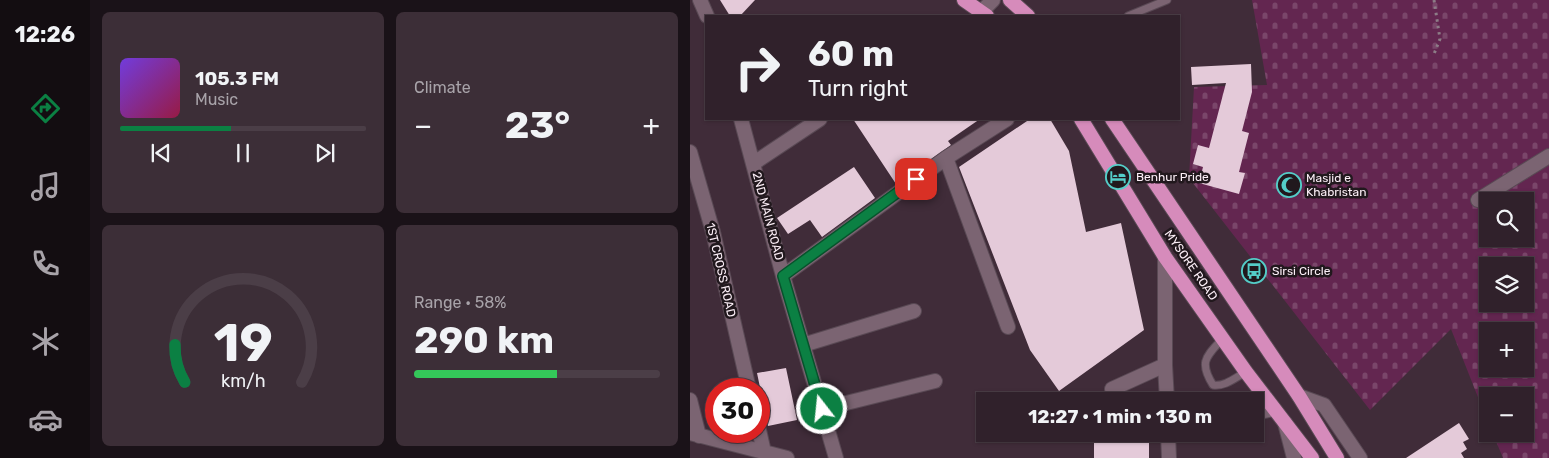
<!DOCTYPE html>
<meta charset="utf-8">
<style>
:root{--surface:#30212b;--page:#3c2e37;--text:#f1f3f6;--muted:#a8a3a9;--line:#4b3e47;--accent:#0b8043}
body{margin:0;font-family:Rubik,sans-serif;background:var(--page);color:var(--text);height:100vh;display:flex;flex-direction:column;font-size:19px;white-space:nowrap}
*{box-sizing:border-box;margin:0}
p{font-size:16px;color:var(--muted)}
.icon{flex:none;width:28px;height:28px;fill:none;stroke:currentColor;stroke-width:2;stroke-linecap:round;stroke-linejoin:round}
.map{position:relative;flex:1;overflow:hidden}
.panel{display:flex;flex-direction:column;gap:12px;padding:12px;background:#1a1218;width:600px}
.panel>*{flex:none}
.top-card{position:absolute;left:15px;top:15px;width:475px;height:105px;border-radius:0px;box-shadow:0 1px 4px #0004,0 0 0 1px var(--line);background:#30212b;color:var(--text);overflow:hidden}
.fabs{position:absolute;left:789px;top:192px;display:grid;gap:10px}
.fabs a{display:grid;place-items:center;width:55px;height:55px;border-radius:0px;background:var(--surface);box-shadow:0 1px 4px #0004,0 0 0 1px var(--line);font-size:25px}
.speed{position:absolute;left:15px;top:378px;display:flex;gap:10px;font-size:25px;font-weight:700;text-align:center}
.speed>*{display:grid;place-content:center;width:65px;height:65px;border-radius:50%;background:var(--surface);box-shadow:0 1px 4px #0004,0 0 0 1px var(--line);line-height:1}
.speed .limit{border:8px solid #d22;background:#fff;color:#111}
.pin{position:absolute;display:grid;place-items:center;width:42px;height:42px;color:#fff;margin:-21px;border-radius:10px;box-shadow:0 2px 8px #0006}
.me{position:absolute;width:55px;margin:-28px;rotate:344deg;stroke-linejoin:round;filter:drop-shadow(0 0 4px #0008)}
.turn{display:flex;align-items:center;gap:18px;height:105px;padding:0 20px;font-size:22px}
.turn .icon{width:65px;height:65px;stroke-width:2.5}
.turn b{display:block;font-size:35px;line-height:42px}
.big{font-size:38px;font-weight:700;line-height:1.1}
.panel .card{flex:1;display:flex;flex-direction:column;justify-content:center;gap:8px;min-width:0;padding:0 18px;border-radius:8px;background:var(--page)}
.panel .dial{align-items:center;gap:0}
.dial svg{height:130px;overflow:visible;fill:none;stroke:var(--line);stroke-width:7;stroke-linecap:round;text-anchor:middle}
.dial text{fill:var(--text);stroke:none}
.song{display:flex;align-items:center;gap:15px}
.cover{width:60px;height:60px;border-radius:8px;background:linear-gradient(135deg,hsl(260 70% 55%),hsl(340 70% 35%))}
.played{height:5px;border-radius:2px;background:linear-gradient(90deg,var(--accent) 45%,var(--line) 45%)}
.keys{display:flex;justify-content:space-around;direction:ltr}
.heat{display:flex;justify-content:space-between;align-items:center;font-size:28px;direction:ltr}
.charge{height:8px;border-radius:4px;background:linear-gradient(90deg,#34c759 58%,var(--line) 0)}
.panel .tiles{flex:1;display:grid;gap:12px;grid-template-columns:repeat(2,1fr)}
.trip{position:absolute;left:286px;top:392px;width:288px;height:50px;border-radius:0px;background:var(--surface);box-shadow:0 1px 4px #0004,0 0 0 1px var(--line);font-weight:700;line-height:50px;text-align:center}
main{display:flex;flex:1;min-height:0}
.tab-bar{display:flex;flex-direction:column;width:90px;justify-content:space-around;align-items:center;background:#130d11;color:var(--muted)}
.tab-bar .icon{width:35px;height:35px}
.tab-bar .on{color:var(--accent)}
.tab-bar b{font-size:22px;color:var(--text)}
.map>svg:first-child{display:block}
.cemetery{fill:url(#cemetery-stones);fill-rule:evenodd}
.building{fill:#e4cad9}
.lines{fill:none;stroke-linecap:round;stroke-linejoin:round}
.service-casing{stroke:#594954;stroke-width:9}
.minor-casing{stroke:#594954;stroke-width:16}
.tertiary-casing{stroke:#594954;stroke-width:16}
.secondary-casing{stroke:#594954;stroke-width:16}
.trunk-casing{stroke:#594954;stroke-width:16}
.path{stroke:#8d7c87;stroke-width:3;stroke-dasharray:2.5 4;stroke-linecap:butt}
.service{stroke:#7b6472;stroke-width:7}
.minor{stroke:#7b6472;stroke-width:14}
.tertiary{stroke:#7b6472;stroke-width:14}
.secondary{stroke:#7b6472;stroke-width:14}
.trunk{stroke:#d68bbb;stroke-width:14}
.route-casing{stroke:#07532c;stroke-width:12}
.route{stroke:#0b8043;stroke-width:9}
.labels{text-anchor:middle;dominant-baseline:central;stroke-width:5;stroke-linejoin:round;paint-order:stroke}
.poi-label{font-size:12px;fill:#fceff7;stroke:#21181d;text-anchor:start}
.street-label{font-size:12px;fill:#fceff7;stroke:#21181d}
</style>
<main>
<nav class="tab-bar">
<b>12:26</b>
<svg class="icon on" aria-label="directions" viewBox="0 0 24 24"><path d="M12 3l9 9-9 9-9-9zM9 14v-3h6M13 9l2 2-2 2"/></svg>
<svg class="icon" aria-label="music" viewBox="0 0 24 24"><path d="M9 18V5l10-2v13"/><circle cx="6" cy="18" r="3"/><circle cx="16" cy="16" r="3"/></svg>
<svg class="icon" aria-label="phone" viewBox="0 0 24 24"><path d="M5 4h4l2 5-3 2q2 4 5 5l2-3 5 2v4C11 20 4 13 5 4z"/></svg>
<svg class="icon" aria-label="climate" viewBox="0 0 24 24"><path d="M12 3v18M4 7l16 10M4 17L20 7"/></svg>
<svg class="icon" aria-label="car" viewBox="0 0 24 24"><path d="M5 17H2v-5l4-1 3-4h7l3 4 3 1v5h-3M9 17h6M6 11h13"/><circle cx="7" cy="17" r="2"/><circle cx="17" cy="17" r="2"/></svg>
</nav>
<section class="panel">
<div class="tiles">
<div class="card">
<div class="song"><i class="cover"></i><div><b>105.3 FM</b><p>Music</p></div></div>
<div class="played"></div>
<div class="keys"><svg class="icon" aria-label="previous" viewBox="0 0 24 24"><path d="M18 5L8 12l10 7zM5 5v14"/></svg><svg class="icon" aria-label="pause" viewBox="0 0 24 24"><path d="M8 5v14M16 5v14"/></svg><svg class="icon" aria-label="next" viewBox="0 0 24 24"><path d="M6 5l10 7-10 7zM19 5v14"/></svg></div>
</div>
<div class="card"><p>Climate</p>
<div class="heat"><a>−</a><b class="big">23°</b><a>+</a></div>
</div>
<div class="card dial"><svg viewBox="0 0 100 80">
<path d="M14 69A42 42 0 1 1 86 69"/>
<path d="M14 69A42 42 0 0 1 8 46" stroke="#0b8043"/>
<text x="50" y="56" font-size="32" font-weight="700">19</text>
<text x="50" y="72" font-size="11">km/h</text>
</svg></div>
<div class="card"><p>Range · 58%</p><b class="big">290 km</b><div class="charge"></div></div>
</div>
</section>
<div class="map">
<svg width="859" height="458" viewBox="0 0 859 458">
<defs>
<pattern id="cemetery-stones" width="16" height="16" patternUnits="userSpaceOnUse" patternTransform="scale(1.25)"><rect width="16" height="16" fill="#632650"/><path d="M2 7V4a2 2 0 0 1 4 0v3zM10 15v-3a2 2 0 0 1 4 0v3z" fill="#7a466a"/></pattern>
</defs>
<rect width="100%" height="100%" fill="#402c39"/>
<path class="cemetery" d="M562,0h297v458h-46l-10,-24h32v-38h-37l-1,24 -36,-91 -81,81 -181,-232 5,-91 73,-2zM798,201h37v38h-37zM798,266h37v38h-37zM798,331h37v38h-37z"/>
<path class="building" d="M30,0h35l-15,16h-10z
M561,64l1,28 -10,39 7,2 -10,39 6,1 -6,21 -40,-11 4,-16 -10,-3 5,-19 11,3 17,-65 -34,2 -1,-18z
M163,119h127l-32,22 3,4 -55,39z
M340,119h20l19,32 17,81 35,-9 23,107 -85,61 -29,-41 -71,-183z
M164,167l21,31 -53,39 -12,-17 -22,14 -11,-16z
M96,368l11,52 -29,6 -11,-53z
M769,423l10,16 -6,3 4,7 -6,4 3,5h-58z
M404,434h55v24h-55z"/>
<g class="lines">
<defs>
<path id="service" d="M438,16l39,-16
M533,338c-16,18 -25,23 -10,47 12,2 23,-8 33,-13"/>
<path id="minor" d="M10,0l7,16
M51,119l42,157 53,182
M0,152l23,80 36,157
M256,158l62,169
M64,163l66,-44
M788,200l71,-44
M93,276l163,-118 61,-39
M113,345l111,-34
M422,389l53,-24
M0,400l9,36
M132,409l113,-28
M565,413l19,-4
M69,430l5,22
M0,433l97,25"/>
<path id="tertiary" d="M292,11l11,-11"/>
<path id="secondary" d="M475,257v108l2,36
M609,396l25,9 36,53
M595,423l9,35
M478,434l1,24"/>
<path id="trunk" d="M274,0l23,16
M320,0l18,16
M391,119l84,138 81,115 66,86
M422,119l187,277 38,62"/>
</defs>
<use href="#service" class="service-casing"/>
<use href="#minor" class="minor-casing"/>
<use href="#tertiary" class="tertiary-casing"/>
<use href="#secondary" class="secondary-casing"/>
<use href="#trunk" class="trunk-casing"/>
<path class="path" d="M744,0l6,39 -6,15"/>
<use href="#service" class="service"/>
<use href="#minor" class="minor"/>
<use href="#tertiary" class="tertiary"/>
<use href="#secondary" class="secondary"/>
<use href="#trunk" class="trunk"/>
</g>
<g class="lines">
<defs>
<path id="route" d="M132,409l-39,-133 133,-97"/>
</defs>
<use href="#route" class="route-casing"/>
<use href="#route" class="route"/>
</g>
<defs>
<symbol id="hotel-ring" viewBox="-11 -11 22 22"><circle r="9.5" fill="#21181d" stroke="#54cdc8" stroke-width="1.5"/><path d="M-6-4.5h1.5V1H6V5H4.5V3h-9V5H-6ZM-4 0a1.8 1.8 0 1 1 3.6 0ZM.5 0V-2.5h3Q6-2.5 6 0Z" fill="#54cdc8"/></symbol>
<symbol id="mosque-ring" viewBox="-11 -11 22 22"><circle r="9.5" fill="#21181d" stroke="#54cdc8" stroke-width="1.5"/><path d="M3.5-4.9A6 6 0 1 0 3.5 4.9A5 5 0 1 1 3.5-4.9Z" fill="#54cdc8"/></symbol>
<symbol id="bus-ring" viewBox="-11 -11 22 22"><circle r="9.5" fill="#21181d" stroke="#54cdc8" stroke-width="1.5"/><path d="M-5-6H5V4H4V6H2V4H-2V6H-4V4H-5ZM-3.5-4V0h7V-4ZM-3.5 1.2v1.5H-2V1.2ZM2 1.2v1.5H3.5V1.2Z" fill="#54cdc8"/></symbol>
</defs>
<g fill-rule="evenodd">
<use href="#hotel-ring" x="414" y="163" width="28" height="28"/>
<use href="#mosque-ring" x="585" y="171" width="28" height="28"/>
<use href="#bus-ring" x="550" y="257" width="28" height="28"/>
</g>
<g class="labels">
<g class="poi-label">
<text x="446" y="177">Benhur Pride</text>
<text x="616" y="178">Masjid e<tspan x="616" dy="14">Khabristan</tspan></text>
<text x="582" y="271">Sirsi Circle</text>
</g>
<g class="street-label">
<text transform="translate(78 216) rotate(75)">2ND MAIN ROAD</text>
<text transform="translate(501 265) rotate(55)">MYSORE ROAD</text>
<text transform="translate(31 270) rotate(77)">1ST CROSS ROAD</text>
</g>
</g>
</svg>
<div class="fabs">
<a><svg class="icon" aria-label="search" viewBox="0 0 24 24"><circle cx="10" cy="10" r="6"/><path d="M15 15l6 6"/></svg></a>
<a><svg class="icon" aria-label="layers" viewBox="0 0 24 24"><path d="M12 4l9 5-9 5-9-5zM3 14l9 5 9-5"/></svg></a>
<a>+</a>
<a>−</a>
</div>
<div class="speed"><div class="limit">30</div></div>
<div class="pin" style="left:226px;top:179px;background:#d93025"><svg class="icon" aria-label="arrive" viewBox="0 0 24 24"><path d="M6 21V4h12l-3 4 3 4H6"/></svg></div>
<svg class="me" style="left:132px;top:409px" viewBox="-20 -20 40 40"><circle r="17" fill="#0b8043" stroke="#fff" stroke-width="3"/><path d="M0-11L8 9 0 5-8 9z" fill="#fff"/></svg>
<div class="trip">12:27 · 1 min · 130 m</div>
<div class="top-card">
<div class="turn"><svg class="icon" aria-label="right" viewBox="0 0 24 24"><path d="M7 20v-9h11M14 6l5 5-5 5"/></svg><div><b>60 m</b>Turn right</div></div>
</div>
</div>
</main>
